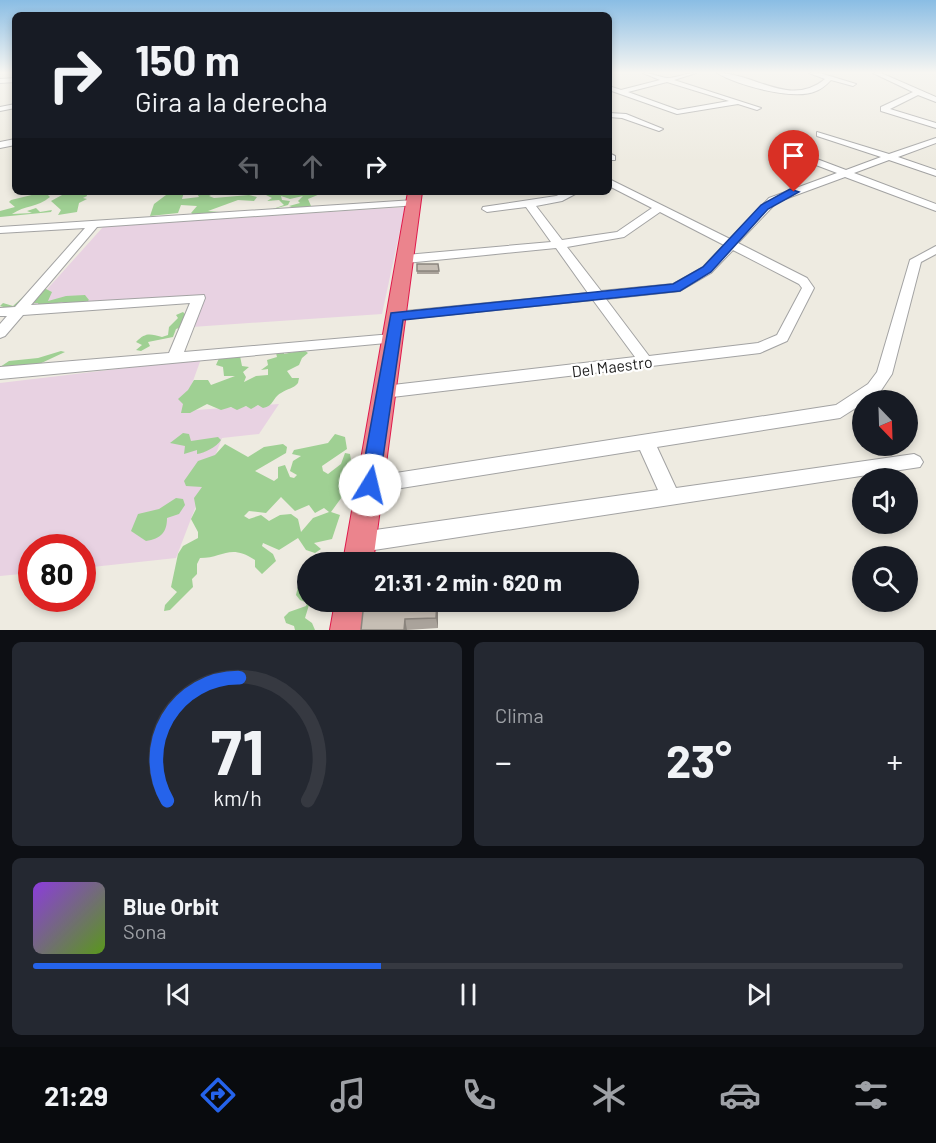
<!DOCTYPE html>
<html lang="es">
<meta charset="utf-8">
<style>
:root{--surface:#171b24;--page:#242831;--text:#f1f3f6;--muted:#9ea1a6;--line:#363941;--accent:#2563eb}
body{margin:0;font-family:Barlow,sans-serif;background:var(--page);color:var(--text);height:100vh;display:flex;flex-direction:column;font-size:22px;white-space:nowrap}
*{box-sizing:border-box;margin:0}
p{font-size:20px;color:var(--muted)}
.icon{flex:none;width:33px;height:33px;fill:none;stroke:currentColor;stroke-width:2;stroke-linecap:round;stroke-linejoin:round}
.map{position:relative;height:630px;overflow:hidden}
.panel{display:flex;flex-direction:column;gap:12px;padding:12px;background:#0d0f14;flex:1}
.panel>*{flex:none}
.hud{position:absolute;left:12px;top:12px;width:600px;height:183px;border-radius:9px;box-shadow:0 3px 9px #0003;background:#171b24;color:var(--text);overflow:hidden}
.needle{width:39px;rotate:157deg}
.controls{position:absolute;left:852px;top:390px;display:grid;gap:12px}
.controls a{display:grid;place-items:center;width:66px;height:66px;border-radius:50%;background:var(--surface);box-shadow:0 3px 9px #0003;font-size:30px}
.speed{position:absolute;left:18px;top:534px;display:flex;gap:12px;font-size:30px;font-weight:700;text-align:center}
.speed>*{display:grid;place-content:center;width:78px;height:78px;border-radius:50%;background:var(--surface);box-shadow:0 3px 9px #0003;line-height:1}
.speed .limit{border:9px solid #d22;background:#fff;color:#111}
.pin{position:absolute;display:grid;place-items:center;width:51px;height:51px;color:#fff;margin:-62px -26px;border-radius:50% 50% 50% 0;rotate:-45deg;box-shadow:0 0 6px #0007}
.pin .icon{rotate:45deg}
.me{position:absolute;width:66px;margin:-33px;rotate:9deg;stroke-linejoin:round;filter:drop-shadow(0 0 4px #0008)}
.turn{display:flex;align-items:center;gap:21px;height:126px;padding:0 24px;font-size:27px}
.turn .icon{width:78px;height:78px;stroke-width:2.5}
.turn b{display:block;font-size:42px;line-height:51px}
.lanes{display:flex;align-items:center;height:57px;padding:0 24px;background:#0003;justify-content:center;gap:30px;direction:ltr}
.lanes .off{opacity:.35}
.big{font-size:45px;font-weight:700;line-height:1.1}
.panel .card{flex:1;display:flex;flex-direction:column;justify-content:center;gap:9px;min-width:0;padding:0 21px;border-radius:9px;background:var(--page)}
.panel .dial{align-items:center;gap:0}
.dial svg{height:156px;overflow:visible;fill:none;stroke:var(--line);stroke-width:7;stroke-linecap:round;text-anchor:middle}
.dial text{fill:var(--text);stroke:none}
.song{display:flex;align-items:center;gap:18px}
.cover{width:72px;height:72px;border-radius:9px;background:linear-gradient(135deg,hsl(270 70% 55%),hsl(90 70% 35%))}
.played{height:6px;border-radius:3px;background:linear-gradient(90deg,var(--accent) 40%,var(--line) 40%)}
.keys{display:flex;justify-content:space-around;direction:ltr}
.heat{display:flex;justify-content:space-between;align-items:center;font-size:33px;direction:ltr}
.panel .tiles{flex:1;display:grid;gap:12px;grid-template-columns:1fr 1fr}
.card:last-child{grid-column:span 2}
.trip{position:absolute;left:297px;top:552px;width:342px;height:60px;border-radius:30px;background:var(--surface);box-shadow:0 3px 9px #0003;font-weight:700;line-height:60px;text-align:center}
.tabs{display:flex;height:96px;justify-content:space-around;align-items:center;background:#090b0e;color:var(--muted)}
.tabs .icon{width:42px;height:42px}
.tabs .active{color:var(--accent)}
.tabs b{font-size:27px;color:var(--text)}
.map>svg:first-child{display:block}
.industrial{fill:#e8d2e2}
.forest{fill:#9fd093;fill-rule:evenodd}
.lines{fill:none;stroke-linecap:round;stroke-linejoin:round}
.minor-casing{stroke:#a3a3a3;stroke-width:2}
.highway-casing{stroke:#e01a4c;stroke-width:2}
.minor{fill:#fff;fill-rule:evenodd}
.highway{fill:#eb848d;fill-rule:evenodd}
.wall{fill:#aaa39b}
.shaded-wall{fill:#8b857e}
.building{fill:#c6beb4;stroke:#8b857e;stroke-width:1.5}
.route{fill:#2563eb;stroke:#184099;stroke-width:1.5}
.labels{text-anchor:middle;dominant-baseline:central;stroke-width:4.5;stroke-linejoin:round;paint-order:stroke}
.street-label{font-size:16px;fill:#1c1c1c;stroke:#fff}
</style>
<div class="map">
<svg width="936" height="630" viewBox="0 0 936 630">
<rect width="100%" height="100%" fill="#eeebe1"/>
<path class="industrial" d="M405,207l-23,107 -190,13 11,-30 -171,9 71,-79z
M201,359l-19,52 97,-7 -20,30 -37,4 -46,120 -93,10 -1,-20h-50l-1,25 -31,3v-193z"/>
<path class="forest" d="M44,192h6l-2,3 2,2c-13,11 -25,8 -38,17l20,-1 -5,-2 9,-3 4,4 12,-2 -1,2 -51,5v-6l15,-4 -6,-5 2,-2z
M54,192h32l1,4 -4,2 4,1 -8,4 -2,9 -19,3 3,-5 -10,-9 11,-6z
M170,192h14l-2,7 17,-2 -3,-5h21l-8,4 5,2 35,-3 8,2 -3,4 -16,-1 -30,11 12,1 -26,3 -3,-2 6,-7 -16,-1 -3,8 -28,3 4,-12z
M270,192h9l-1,2h2l4,-2h31l5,2 -12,5 3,7 -14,3 -8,-3 11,-3 -2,-2 5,-5 -13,3 -9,-3 1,4 8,1 -2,4 -18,5 14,-5 -5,-5 -12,1 5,-3 -6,-3z
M46,289l6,3 -4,9 18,-5 19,-1 4,5 -10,8 -17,-6 -23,5 -1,-4c-12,0 -28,7 -38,3l3,-3 10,3 12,-11z
M183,312l5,5 -6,10 -6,2 -3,8 -25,5 2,4 -9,5 -5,-1 6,-5 -6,-3c10,-10 14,-8 26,-5l6,-2 1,-8 9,-9 -2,-3z
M284,350v4l20,-4 4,3 -6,5 -3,7 -12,6 5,7h7l-1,5c-5,6 -10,5 -17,10 -8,4 -7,13 -18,15l-5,-3 -7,4 -5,-3 -9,4 -6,-3 -10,3 -14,-6 -17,9h-9l2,-9 -5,-5 10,-9 6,-10h14l3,5 24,-9h-11l-1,-9 -7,-2 4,-9h20l2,10 7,1 -6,5 3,5 -2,5 12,-6 12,-1v-6l-7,1 7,-5 -1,-5 10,-3 -1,-4z
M61,351l4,1 -30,14 -35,1 9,-6 29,-3z
M183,433l6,1 2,7 27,-4 3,3c-4,7 -17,13 -24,14v-4l-13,4 1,-8 -15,-3z
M335,434l10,3 2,12 -25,17 1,5 5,3 13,-10 4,-11 5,1 1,6 8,1 -2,4 -7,1 -4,8 2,5 -4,6 3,5 -16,22 9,3 -8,24 -18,4 7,6 -6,4 -9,-3 -8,-12 -19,12 -16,-7 -1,3 11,8 3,7 -14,13 -7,-7v-7c-25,-17 -32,-2 -55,-2l-3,6v10l-5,5 1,8 -23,23 -6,1 1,-6 12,-13 -6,-5 7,-33 5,-8 15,-8v-6l-7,-13 5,-10 -2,-11 8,-11 -16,-1 -2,-5 14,-20 17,-6 10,-11 23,13 16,-10 19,-3 4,3 -1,6 -31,18 19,10 4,-3v-11l7,-2 5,12 4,1 3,-3 -7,-4 3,-10 8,-5 -9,-2 2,-4 34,-7zM281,497l14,14 14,-6 6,8 9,-5 5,4 -16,6 -12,14 -3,-13 -7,-5 -11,1 -11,6 -8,-6 -12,4 -5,-3 5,-5 17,2z
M176,498l7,1 2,6 -6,9 -12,4c0,14 -6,21 -21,23l-15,-10 7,-17 21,-5z
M307,576l1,26h10l-9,3 -4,13 7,5 3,7h-20l-1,-4 -8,-3 -2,-6 5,-5 17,-6 1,-3 -7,-3 -4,-5 3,-13z"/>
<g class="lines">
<defs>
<path id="minor" d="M643,73c9,0 16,4 24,5 9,0 19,-5 29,-5l-22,7 87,28 -4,2 -19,-6 -61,10 -68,-24v-4l12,4 39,-10zM667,82l62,19 -51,9 -50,-18z
M717,73c38,0 73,35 108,6l-16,-6h11l36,11 -3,2 -22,-6c-4,4 -9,9 -15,11 -22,10 -79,-6 -99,-18z
M873,73h8l55,24v5l-18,-7 -28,14 46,14v5l-55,-17v-4l32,-15z
M15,78v4l-15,1v-4z
M15,104v4l-15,3v-4z
M609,113l17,1 37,15 -4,2 -37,-13 -13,-1z
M817,132l72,22 47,-16v5l-38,14 38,13v6l-47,-16 -35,13 82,31v7l-91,-34 -68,25 -39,41 69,35 7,10 -27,53 -27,12 -376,45 -6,-2 -2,-4 2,-4 6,-2 251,-29 -42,-57 -197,20 -5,-1 -2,-3 7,-4 192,-19 -32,-45 -150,15 -6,-4 6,-4 145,-13 -25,-35 -39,5 -5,-3 1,-2 73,-11 10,-4h13l-17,9 -26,5 26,34 55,-8 35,-24 -43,-22v-7l121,60 39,-41 68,-25 -50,-19v-4h6l53,20 35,-13 -64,-21zM660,212l64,33 -21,22 -30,17 -72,7 -34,-44 57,-10zM733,250l66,34 3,4 -25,47 -19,8 -109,13 -43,-57 74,-8 31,-18z
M15,139v6l-15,3v-6z
M609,153l6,3v4h-6z
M414,200l4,1v4l-321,22 -66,78 173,-10 1,3 -21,54 208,-18 7,5 -2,3 -397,37v-12l169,-14 21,-50 -167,12 -18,21 -5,2v-14l7,-8h-7v-8l15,-1 70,-79 -85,5v-6z
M936,246v8l-15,8 -29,112 -12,18 -12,8h-6v4l-22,14 -183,29 19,41 238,-34 6,3 3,5 -3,5 -559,85 -7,-3 -3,-7 3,-7 7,-3 297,-42 -18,-40 -270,43 -7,-2 -2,-6 2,-6 7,-2 466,-72 32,-21 9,-12 33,-112z"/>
<path id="highway" d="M408,192h14l-49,370h-30z
M335,602h32l-3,28h-34z"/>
</defs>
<use href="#minor" class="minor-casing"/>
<use href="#highway" class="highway-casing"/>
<use href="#minor" class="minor"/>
<use href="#highway" class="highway"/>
</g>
<path class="wall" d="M438,264l1,10h-22v-3z
M438,602v26l-31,2h-46z"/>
<path class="shaded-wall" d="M437,602h1v26l-2,-10z
M405,619l2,11h-3z"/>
<path class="building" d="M417,264h21l1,7h-22z
M364,602h73l-1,16 -31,1 -1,11h-43z"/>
<linearGradient id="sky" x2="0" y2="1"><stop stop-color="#8abde4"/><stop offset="0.45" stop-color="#f7f6f2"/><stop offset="1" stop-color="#f7f6f2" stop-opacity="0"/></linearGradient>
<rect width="936" height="161" fill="url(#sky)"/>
<path class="route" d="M790,189l9,3 -31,17 -57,63 -31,19 -277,29 -24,165 -3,6 -6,2 -7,-2 -3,-6 31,-172 282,-29 30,-17 58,-62z"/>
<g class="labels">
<g class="street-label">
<text transform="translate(612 366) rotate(-7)">Del Maestro</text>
</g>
</g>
</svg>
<div class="controls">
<a><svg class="needle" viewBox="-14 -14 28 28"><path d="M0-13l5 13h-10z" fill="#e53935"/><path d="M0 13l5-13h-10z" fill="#9ea1a6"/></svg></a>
<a><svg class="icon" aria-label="sound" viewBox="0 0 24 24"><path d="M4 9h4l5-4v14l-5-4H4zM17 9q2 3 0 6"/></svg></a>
<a><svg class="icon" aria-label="search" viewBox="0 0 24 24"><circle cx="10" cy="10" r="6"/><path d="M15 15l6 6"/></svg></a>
</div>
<div class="speed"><div class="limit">80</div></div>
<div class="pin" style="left:794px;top:192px;background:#d93025"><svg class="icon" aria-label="arrive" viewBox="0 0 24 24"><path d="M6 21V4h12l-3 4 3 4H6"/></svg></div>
<svg class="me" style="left:370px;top:485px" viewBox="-20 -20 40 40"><circle r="19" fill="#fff"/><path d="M0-13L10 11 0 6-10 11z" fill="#2563eb"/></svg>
<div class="trip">21:31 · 2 min · 620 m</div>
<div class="hud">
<div class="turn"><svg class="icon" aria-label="right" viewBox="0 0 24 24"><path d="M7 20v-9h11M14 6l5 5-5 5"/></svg><div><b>150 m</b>Gira a la derecha</div></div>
<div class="lanes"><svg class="icon off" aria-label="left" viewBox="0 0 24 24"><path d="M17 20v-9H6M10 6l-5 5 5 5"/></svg><svg class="icon off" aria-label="ahead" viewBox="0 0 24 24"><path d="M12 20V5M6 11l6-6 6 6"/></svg><svg class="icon" aria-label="right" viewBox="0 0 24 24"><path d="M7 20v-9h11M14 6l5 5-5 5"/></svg></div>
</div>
</div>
<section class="panel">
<div class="tiles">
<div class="card dial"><svg viewBox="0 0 100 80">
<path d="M14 69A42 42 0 1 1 86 69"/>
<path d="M14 69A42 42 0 0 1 51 6" stroke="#2563eb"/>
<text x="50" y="56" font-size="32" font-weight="700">71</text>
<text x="50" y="72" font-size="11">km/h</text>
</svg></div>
<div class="card"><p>Clima</p>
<div class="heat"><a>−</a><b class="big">23°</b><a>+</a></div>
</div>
<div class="card">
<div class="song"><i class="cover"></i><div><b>Blue Orbit</b><p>Sona</p></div></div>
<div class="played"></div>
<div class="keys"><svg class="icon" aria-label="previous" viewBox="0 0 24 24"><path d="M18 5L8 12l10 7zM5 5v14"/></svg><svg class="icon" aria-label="pause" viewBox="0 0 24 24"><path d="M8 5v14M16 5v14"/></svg><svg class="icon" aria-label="next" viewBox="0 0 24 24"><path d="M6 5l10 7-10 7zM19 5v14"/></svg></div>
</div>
</div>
</section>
<nav class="tabs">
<b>21:29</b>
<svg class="icon active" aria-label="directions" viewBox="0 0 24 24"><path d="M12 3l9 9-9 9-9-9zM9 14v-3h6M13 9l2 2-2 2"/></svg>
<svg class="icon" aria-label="music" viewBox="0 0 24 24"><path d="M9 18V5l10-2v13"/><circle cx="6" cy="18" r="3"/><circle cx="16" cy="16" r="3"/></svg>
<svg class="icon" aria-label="phone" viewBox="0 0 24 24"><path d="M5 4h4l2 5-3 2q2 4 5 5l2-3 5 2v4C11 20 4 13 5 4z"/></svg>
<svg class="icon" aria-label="climate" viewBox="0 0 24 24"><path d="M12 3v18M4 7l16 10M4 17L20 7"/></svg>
<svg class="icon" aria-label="car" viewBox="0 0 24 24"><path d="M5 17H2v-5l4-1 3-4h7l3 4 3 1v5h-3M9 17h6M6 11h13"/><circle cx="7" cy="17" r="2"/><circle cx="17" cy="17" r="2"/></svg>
<svg class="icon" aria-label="filters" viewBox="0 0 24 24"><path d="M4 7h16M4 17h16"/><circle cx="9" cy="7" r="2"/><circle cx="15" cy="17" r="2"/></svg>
</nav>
